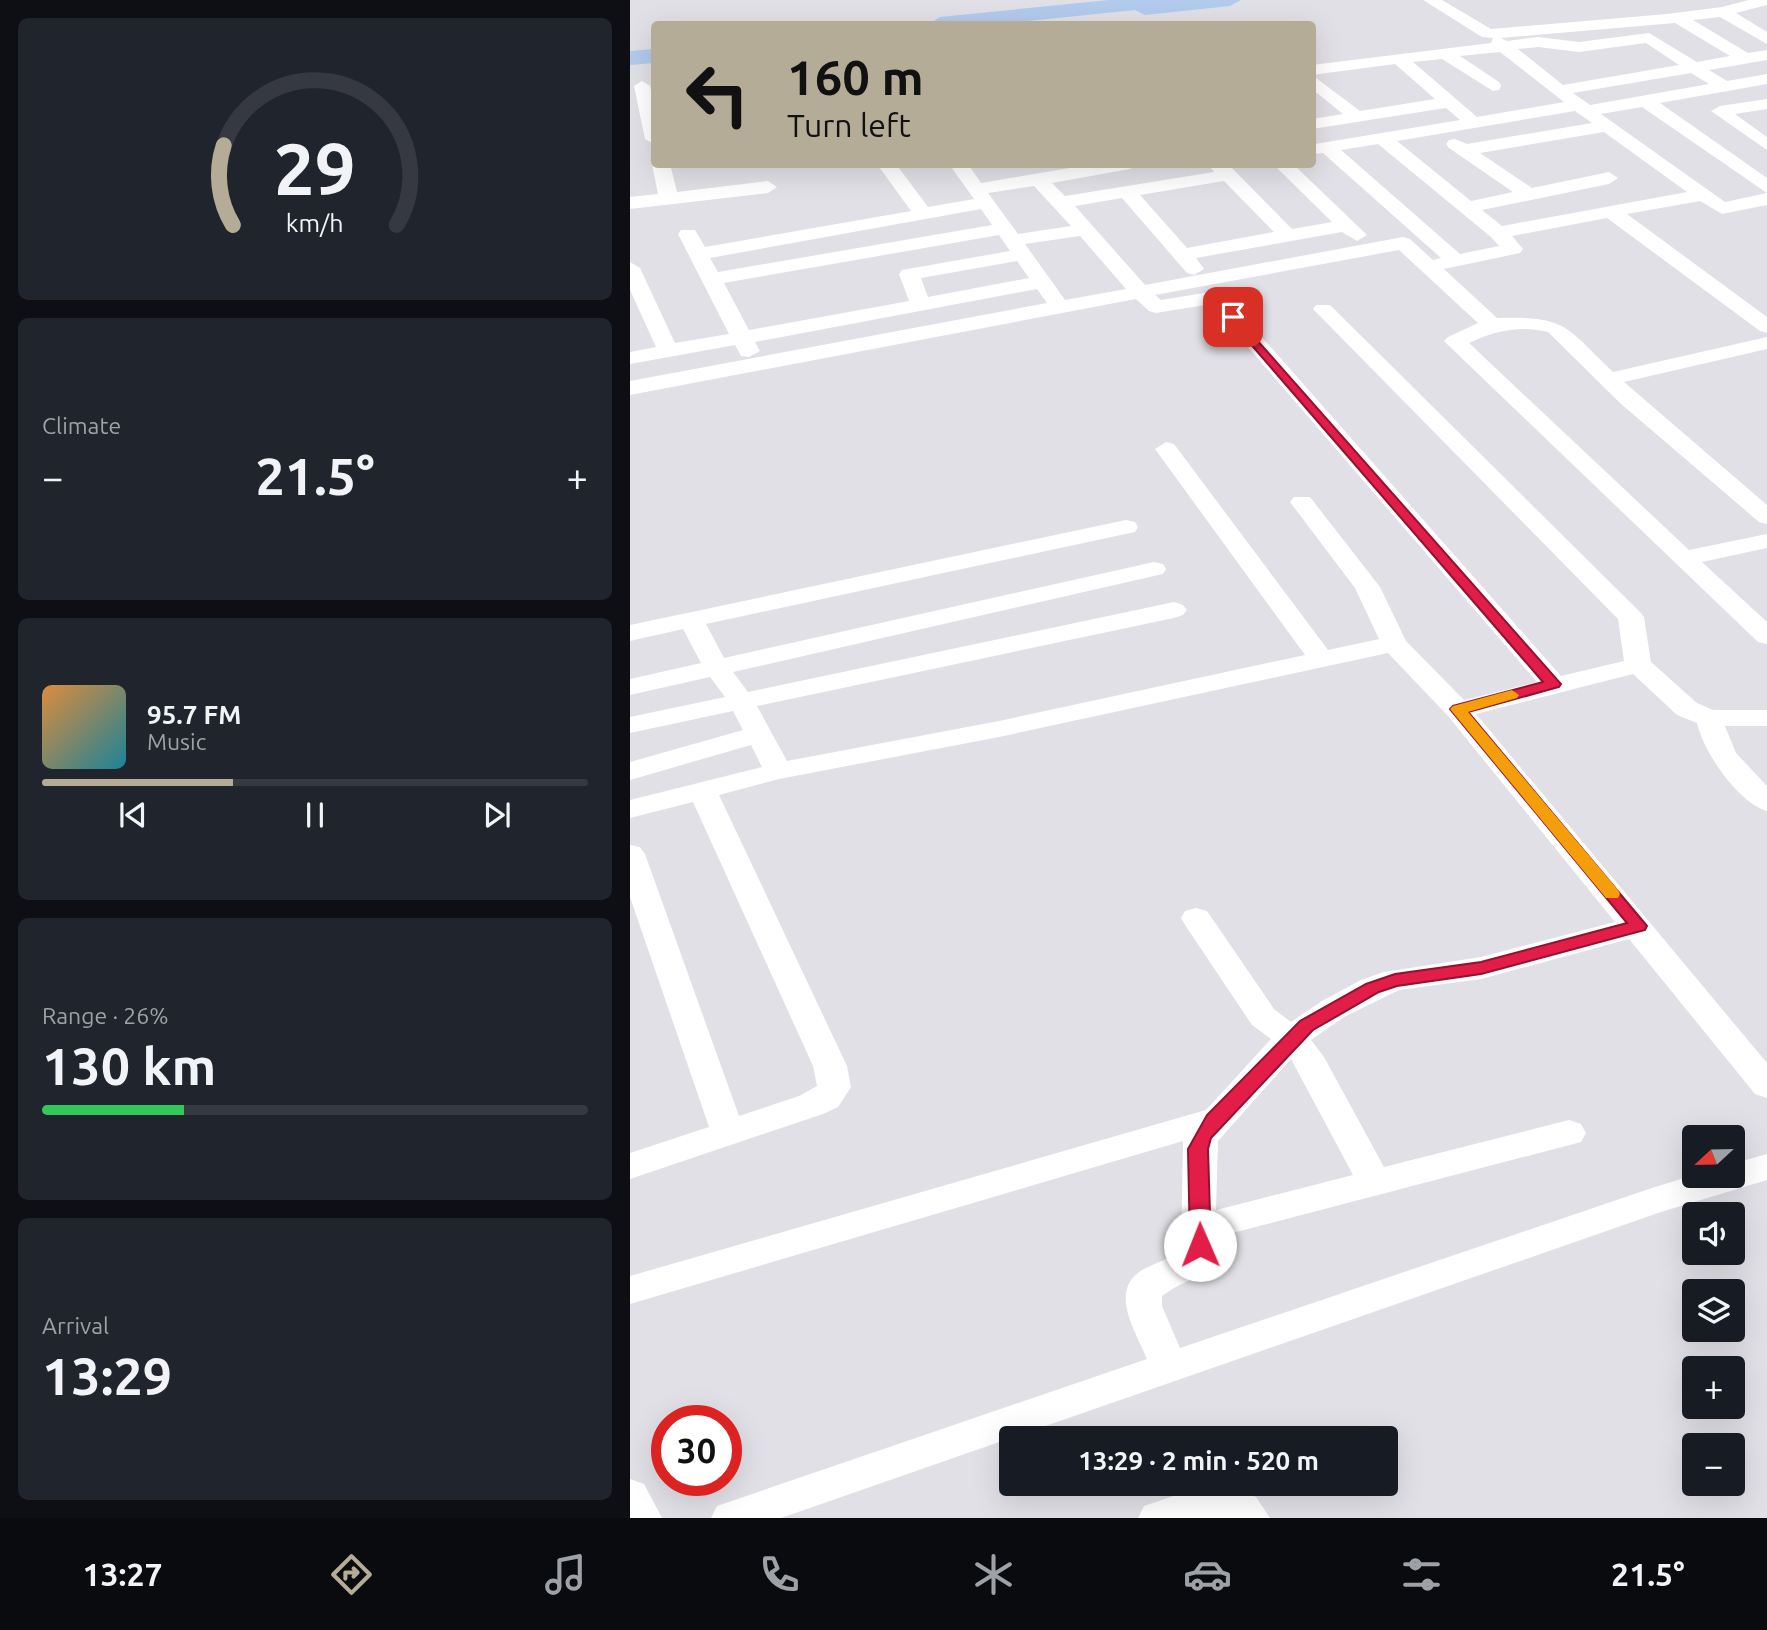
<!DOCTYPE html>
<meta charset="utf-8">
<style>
:root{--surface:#171b24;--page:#20242c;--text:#f1f3f6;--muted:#9ea1a6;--line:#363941;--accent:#b5ac98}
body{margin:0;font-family:Ubuntu,sans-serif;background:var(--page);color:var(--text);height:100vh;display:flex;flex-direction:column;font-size:26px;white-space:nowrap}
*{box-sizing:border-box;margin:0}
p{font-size:23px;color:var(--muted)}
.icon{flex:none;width:38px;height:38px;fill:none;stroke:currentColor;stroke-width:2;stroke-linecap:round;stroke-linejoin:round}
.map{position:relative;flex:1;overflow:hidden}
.sheet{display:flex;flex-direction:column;gap:18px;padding:18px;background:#0d0f14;width:630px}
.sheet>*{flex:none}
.guide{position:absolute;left:21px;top:21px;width:665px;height:147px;border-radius:7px;box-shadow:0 7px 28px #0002;background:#b5ac98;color:#111;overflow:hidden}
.needle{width:46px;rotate:248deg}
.fabs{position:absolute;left:1052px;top:1125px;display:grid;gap:14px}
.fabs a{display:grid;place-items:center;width:63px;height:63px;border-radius:7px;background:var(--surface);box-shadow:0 7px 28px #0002;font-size:35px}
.speed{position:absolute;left:21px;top:1405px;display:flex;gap:14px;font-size:35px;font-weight:700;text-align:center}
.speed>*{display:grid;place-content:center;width:91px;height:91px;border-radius:50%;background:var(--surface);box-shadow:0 7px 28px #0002;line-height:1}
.speed .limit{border:10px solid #d22;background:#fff;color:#111}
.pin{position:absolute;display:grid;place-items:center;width:60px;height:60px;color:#fff;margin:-30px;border-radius:14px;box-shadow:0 4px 10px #0006}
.me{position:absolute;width:77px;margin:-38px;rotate:359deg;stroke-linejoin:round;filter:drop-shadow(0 0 5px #0008)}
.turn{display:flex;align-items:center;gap:24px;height:147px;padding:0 21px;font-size:32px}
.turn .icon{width:91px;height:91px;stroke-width:2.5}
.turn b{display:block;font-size:49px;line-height:60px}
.big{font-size:52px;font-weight:700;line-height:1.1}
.sheet .card{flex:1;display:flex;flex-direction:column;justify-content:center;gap:10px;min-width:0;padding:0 24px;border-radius:10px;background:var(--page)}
.sheet .dial{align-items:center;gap:0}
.dial svg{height:182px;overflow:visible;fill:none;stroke:var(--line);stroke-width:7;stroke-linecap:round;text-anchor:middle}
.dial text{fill:var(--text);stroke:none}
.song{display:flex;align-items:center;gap:21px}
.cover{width:84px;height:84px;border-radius:10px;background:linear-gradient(135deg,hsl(30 70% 55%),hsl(190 70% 35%))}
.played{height:7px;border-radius:4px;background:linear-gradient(90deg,var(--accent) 35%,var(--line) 35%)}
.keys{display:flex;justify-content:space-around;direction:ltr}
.heat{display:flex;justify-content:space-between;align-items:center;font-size:38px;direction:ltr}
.charge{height:10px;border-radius:5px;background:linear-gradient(90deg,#34c759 26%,var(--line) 0)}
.trip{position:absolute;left:369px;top:1426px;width:399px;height:70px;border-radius:7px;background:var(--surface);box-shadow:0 7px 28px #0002;font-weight:700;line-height:70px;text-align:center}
.menu{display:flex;height:112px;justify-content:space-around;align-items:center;background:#090b0e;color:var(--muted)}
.menu .icon{width:49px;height:49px}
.menu .active{color:var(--accent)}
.menu b{font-size:32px;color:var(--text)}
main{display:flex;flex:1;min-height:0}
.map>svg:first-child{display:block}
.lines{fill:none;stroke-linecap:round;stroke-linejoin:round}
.minor{fill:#fff;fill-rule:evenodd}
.primary{fill:#b2caec;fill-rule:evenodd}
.route{fill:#e11d48;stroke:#92132f;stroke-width:2}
.slow{fill:#f59e0b}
</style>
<main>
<section class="sheet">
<div class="card dial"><svg viewBox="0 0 100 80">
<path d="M14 69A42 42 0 1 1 86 69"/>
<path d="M14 69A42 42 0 0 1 10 34" stroke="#b5ac98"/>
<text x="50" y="56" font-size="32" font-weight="700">29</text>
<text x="50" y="72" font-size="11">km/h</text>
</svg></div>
<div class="card"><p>Climate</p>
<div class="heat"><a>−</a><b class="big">21.5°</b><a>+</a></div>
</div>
<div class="card">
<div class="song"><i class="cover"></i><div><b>95.7 FM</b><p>Music</p></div></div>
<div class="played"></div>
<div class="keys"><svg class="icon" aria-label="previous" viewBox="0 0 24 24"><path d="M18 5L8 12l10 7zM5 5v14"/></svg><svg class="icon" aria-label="pause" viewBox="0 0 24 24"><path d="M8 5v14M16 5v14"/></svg><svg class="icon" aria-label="next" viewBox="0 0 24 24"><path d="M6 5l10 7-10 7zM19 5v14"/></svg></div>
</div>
<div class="card"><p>Range · 26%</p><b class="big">130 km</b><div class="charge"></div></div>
<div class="card"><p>Arrival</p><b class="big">13:29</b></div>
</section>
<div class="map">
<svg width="1137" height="1518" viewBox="0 0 1137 1518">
<rect width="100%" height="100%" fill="#e0e0e6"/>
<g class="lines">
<path class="minor" d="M793,0h19l49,29 176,-15 55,-7 27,-7h18v5l-31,8 31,19v12l-47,-27 -27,3 55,33 19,-3v10l-58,10 18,11 40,-7v10l-107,19 107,75v15l-125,-86 -41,7 124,88 42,-9v12l-45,9 -22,-13 -73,13 140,103v16l-7,-2 -153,-113 -95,18 11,13 -3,4 -76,16 53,49c70,-2 68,8 116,54l154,-35v12l-143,33 143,123v19l-8,-2 -139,-119 -72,-71c-28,-7 -54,-1 -79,11l220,207 78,-16v14l-65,14 65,60v22l-9,-2 -310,-297 -4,-4 4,-4 30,-14 -79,-73 -244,45 6,5 55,-9 7,2 338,383 63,-15 -6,-42 -305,-310 3,-4h14l310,307 4,5 7,45 46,41 16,7h54v16h-42l11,27 31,33v25c-29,-8 -64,-60 -70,-88l-20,-8 -44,-41 -157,40 291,349v35l-12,-4 -126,-155 -148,40 -82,11 -55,27 -33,23 13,17 60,110 185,-47 12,4 5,9 -5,9 -364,95c1,42 -28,38 -55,59v10l18,42 472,-160 42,-13 38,1v-12l35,-10v26l-106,32 -880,306h-70l6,-12 430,-147c-11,-27 -39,-68 -5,-89 13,-7 27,-11 39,-20l2,-109 -553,163v-28l576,-166 65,-71 -19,-14 -67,-100 -4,-7 4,-7 11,-3 11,3 67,98 17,13 31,-21 39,-21 23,-8 97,-15 134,-35 -167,-206 -60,-63 -389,84 -220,42 -60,16 128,271 4,21 -13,20 -15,7 -193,65v-26l79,-26 -79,-230v-52l10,2 5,7 94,262 60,-20 18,-10 -4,-20 -120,-264 -63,16v-18l132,-33 -11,-22 -121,35v-18l113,-32 -10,-19 -103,22v-16l95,-20 -15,-20 -80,18v-16l71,-16 -18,-34 -53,12v-16l496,-105 9,2 3,5 -3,5 -429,92 18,34 430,-96 9,2 3,5 -3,5 -9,2 -421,96 15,20 426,-90 9,3 4,5 -4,5 -9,3 -417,88 30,55 212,-40 306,-66 -150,-206 11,-7 8,2 154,206 51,-11 -24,-51 -65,-86 4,-5h16l70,90 26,54 58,59 73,-18 -326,-378 -55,9 -7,-2 -13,-12 -506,96v-14l417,-78 -10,-14 -282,53 5,9 -11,6 -8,-1 -6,-11 -105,19v-12l26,-5 -26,-57v-28l10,6 35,75 54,-9 -51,-100 3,-4h14l10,17 206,-36 -34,-47h19l32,43 46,-8 -25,-35h19l13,19 113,-19h45l-9,5 -78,14 13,13 149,-24 -6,-8h20l64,65 40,-7 -59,-58h20l74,71 -10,6 -15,-9 -146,26 8,11 -10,6 -7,-2 -65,-75 -47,8 70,79 258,-48 7,2 23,21 8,-2 -118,-105 -11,1 3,-10 145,-24 -14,-12 -134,21v-10l31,-5 -31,-25v-14l48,36 75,-12 -40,-35 -83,11v-10l179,-22 2,-5 -11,-1zM1045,23l55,33 -33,6 -48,-29 -70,9 -41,-5 -31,4 -6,-3zM1016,43l33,22 -116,20 -45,-36 20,-2 41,5zM870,52l64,50 -87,15 -64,-55 29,-3 51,32 6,-1 2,-4 -2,-4 -39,-26zM1061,73l18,11 -119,21 -17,-12zM945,111l17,12 -125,21 -12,-5 -6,1 -3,4 3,4 64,44 -42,9 -74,-60zM974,132l83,60 -185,34 -20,-16 127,-26 9,-6 -9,-6 -77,16 -52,-35zM748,144l113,93 8,9 -39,8 -119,-104zM594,181l50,51 -87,16 -47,-53zM404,186l37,40 -53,8 -30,-41zM351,209l11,16 -274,47 -8,-14zM369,235l11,16 -108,19 -3,4 10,27 -160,29 -25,-47zM450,236l46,53 -61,11 -40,-56zM387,261l12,17 -101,19 -7,-19zM661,1059l62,116 -137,35 2,-69z
M12,81l8,5 4,17v41l-9,-5 -11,-53z
M1137,99v10l-32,5 32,23v13l-56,-39 9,-5z
M24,160v4h16l7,28 91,-11 9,6 -9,6 -138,16v-12l28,-3 -6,-30z
M0,1479l14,5 18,34h-32z
M590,1486l36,11 14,21h-132l6,-12 50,-17z"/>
<path class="primary" d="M479,0h132l-11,6 -85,9 -10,-5 -137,14h-69l11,-7z
M24,49v14l-24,2v-14z"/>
</g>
<path class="route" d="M603,313l328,371 -2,3 -91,25 179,214 -2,4 -164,44 -84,12 -18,6 -66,38 -102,108 -3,11 3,96 -3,5h-15l-3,-5 -2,-96 19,-34 93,-94 66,-37 29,-10 86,-12 146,-39 -177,-214 3,-3 90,-24 -314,-363 -2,-2z"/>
<path class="slow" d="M882,690l7,5 -2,3 -49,14 150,178 2,4 -2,4h-12l-156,-189 3,-3z"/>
</svg>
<div class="fabs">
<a><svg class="needle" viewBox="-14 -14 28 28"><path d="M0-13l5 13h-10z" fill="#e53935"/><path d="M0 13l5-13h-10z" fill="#9ea1a6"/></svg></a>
<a><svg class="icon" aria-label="sound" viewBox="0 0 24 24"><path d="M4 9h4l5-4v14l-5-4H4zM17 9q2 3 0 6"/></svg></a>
<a><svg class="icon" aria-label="layers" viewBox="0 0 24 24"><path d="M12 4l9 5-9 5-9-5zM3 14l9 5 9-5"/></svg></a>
<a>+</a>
<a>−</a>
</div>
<div class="speed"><div class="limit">30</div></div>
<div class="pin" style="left:603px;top:317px;background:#d93025"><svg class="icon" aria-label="arrive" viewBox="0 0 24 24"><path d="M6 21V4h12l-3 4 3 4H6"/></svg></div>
<svg class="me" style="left:570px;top:1245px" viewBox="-20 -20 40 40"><circle r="19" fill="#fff"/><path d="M0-13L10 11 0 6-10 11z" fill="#e11d48"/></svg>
<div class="trip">13:29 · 2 min · 520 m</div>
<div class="guide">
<div class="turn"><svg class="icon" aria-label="left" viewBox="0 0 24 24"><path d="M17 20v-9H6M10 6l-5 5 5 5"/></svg><div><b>160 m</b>Turn left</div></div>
</div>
</div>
</main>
<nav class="menu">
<b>13:27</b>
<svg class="icon active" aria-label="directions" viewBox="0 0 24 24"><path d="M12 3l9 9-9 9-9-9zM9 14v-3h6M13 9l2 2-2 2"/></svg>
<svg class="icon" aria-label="music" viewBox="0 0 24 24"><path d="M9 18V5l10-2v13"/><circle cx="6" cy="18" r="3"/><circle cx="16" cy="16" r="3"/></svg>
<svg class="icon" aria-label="phone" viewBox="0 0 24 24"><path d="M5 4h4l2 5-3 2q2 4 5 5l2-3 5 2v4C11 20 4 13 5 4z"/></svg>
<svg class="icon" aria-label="climate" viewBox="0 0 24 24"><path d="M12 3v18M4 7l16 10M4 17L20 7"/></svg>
<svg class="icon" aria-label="car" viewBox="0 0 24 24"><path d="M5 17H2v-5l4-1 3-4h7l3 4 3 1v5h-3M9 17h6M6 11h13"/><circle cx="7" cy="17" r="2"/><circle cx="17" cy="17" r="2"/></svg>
<svg class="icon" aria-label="filters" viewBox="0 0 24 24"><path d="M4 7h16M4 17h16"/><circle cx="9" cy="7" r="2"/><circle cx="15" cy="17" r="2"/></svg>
<b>21.5°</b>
</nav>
